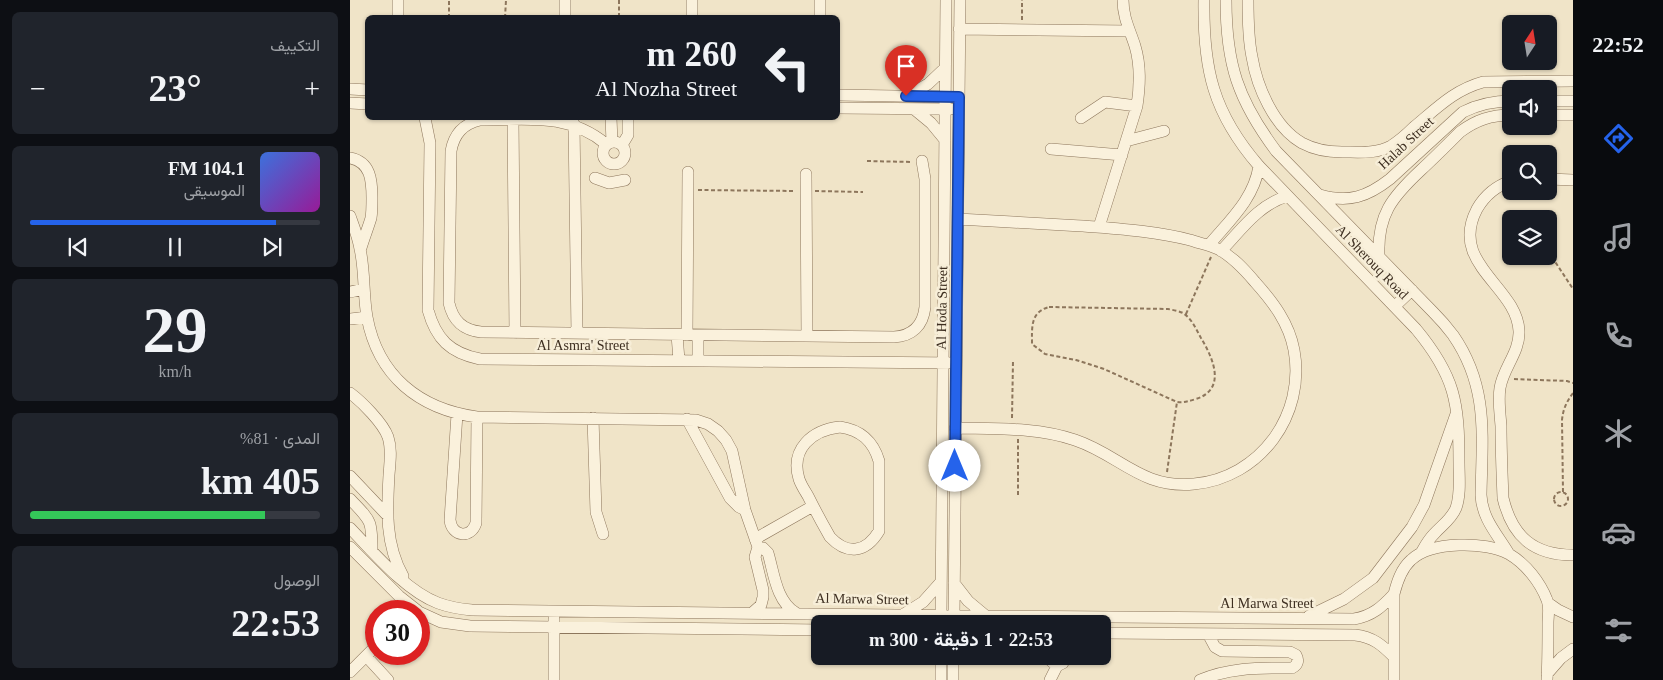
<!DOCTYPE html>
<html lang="ar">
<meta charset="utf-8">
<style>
:root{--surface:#171b24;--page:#20242c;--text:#f1f3f6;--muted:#9ea1a6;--line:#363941;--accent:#2563eb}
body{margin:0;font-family:"Times New Roman",Vazirmatn,serif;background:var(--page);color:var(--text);direction:rtl;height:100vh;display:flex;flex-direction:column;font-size:19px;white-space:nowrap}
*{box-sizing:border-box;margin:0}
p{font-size:16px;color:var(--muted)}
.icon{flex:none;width:28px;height:28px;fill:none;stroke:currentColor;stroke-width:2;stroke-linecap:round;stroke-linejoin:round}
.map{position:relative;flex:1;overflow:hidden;direction:ltr}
.sheet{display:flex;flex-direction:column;gap:12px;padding:12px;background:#0d0f14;width:350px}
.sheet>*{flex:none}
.hud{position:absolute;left:15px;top:15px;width:475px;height:105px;border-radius:8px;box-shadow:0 1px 4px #0004;direction:rtl;background:#171b24;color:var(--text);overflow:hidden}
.needle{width:32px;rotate:12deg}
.tools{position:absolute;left:1152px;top:15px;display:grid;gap:10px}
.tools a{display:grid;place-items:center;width:55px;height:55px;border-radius:8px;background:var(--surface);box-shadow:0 1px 4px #0004;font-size:25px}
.speed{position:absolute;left:15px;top:600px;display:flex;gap:10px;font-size:25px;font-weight:700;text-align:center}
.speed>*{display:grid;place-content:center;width:65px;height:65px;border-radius:50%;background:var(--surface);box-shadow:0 1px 4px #0004;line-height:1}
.speed .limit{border:8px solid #d22;background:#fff;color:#111}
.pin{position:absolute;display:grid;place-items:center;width:42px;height:42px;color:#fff;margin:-51px -21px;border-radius:50% 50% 50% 0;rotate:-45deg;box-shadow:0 0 5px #0007}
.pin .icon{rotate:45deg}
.me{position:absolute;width:55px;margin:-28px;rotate:0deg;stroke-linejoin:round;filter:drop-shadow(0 0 4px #0008)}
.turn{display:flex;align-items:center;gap:18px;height:105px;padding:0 20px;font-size:22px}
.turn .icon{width:65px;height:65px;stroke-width:2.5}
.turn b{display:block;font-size:35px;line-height:42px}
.big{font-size:38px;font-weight:700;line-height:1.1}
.sheet .card{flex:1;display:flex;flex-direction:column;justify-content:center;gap:8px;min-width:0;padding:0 18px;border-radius:8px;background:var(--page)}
.sheet .dial{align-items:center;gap:0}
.dial b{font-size:65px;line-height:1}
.song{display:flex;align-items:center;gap:15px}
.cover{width:60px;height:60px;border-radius:8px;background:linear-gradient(135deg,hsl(220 70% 55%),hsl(300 70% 35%))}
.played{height:5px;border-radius:2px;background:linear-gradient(90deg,var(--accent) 85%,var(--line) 85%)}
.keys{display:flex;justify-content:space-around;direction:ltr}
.heat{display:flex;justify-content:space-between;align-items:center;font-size:28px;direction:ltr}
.charge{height:8px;border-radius:4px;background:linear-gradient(90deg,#34c759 81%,var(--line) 0)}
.trip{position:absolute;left:461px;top:615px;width:300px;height:50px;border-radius:8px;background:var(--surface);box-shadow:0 1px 4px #0004;font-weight:700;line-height:50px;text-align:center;direction:rtl}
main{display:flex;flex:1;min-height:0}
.tabs{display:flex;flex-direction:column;width:90px;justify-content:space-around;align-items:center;background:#090b0e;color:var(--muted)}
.tabs .icon{width:35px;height:35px}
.tabs .on{color:var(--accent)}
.tabs b{font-size:22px;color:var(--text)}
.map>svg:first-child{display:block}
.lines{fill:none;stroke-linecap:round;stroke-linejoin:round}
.minor-casing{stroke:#8d765c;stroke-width:12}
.path{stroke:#8d765c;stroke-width:2;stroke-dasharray:4 2.5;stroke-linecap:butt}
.minor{stroke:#faf1dc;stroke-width:11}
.route-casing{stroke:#184099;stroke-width:12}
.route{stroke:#2563eb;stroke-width:9}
.labels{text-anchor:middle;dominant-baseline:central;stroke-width:5;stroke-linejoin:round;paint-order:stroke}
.street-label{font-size:14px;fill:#3d2e20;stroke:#f7eed8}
</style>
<main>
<nav class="tabs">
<b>22:52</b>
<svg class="icon on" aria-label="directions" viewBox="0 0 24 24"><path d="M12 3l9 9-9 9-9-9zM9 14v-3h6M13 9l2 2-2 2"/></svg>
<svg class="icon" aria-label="music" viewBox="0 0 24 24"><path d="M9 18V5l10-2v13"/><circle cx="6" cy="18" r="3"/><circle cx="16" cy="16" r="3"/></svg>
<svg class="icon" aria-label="phone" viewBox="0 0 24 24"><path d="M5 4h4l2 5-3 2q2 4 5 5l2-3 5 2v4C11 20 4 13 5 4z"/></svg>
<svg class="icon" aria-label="climate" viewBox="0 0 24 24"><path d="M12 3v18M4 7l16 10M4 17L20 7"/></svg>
<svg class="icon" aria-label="car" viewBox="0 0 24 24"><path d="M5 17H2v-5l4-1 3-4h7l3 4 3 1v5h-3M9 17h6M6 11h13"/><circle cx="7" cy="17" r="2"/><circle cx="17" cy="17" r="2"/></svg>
<svg class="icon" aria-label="filters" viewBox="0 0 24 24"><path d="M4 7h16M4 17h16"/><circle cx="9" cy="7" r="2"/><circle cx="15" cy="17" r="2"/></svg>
</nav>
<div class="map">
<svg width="1223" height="680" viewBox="0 0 1223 680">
<rect width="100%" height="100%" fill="#f0e4c8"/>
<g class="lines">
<defs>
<path id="minor" d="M854,0c-1,69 9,113 55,166l157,163c39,47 43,73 43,134 0,14 2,31 -3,45 -5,12 -14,17 -22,26 -6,6 -9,12 -13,19
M876,0c0,64 12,100 50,151l157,161c7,7 14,15 20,23 36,52 29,101 28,160 1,24 17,40 28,59
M898,0c0,19 0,38 4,57 5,30 22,70 50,86 13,7 26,9 40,9 17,0 34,2 49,-6 8,-5 16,-12 23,-19 23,-19 40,-37 69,-45l90,-1
M48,18v-18
M215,18v-18
M342,18v-18
M470,18v-18
M609,29l170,2
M0,89l18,1
M488,95l114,2
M559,95l19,-11 17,-16
M1199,101h24
M0,103l18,1
M488,108l113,1
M564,109l17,14 14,17
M1199,115h24
M75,118l5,25 -2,167c8,29 22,43 52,49l476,4
M261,118l1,24
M731,118l24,-16 32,4
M163,120l2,213
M224,124l3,209
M776,141l38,-10
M253 153a11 11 0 1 1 22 0a11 11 0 1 1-22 0Z
M256,144c-39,-32 -79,-24 -126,-24 -17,4 -26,14 -29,31l-2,152c4,18 14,27 32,29l413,5c18,-1 29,-11 31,-30v-128l-3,-18
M272,145l6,-10v-17
M701,149l71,6
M0,158c21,4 22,23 22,40 0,7 0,14 -1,20 -3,10 -7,20 -10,30
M456,174l1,162
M245,178l14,5 16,-3
M1199,179l24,1
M1161,181c-15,5 -26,14 -34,28 -29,55 40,77 42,122 1,21 -16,37 -19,57 -2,12 0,25 1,38 0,24 1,48 2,72 9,38 30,57 70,57
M970,195c29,8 47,2 70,-16l73,-67c16,-8 30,-11 48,-11
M0,216c4,11 8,21 10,33 5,22 3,45 7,68 11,59 52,92 110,100l219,3 12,4 10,7 8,9 6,11 13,59 13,37 -3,10 8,33v7l-2,8 -9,8
M749,227l38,-121c3,-21 4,-40 -2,-60 -5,-16 -12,-28 -12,-46
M859,245c20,-24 45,-46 50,-79
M871,251c20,-21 38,-47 67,-55
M1029,257c-2,-42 13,-60 42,-87 13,-12 26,-25 39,-38 16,-12 31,-17 51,-17
M0,292l14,-3
M1045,306l17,-16
M0,319l17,-2
M327,335l2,25
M337,335l1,-163
M348,335v26
M0,393c12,9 33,30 38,44 4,12 2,25 1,38 -2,35 -4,69 14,101
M107,414l-7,106c2,17 21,19 26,3l1,-106
M243,418l3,94 7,22
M337,419l43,79 9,9 6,3
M490,427c21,3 33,14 39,34v70c-13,22 -32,24 -49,6 -8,-14 -15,-27 -22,-41 -3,-5 -7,-11 -9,-17 -9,-30 13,-49 41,-52z
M605,428c40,1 82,-1 120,12 45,15 66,49 119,44 66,-6 112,-69 100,-134 -5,-27 -21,-48 -39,-68 -11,-13 -22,-25 -37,-33 -9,-4 -19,-6 -28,-9 -35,-9 -71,-11 -107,-14 -42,-2 -84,-5 -125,-7
M0,476l36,38
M0,499c21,22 22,21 22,51
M0,528c24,25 56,63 88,75 11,4 22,6 34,7l514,6 368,3c18,-3 28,-12 40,-25
M405,539l58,-33
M0,547l49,49 19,15
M408,547l5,1 5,5c6,20 8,48 28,60
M604,583l14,18 18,15
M1198,603l10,7 15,7
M69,612l22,10 29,4 350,4
M554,614l19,-12 17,-19
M591,616l5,-616
M604,616l6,-616
M959,616l35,-17 29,-21 39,-51 12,-22 32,-91
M752,633l253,2c18,2 27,10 39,22
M16,656l22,24
M700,656l1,5 6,5
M0,672l26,-26
M1197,674l14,-16 12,-9
M204,680v-61
M591,680v-24
M603,680v-24
M700,680l7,-14 6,-3 2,-7
M850,680c32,-13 59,-12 92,-12 6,-3 7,-8 4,-13l-6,-3 -68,-1 -7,-4 -7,-13
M1044,680v-86c3,-12 7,-25 17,-34 20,-19 75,-19 98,-6 17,10 31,28 38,46 3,7 1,16 1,23 0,19 0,38 -1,57"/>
</defs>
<use href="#minor" class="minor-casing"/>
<path class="path" d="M269,0v18
M99,18v-18
M155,18l1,-18
M672,20v-20
M517,161l45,1
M348,190l97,1
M465,191l48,1
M1191,256l6,4 5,-3 1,-5 -4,-5
M1202,257l21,32
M699,307l119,2c5,1 11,2 15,4 9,6 13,16 18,25 12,20 26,51 -5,61 -7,2 -12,4 -19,3l-73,-33 -28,-9 -31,-6 -13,-10c0,-16 -2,-32 17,-37z
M836,314l25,-57
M1164,379l53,2 6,2
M662,418l1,-57
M668,439v57
M817,472l10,-70
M1213,492l-1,-72c1,-11 5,-19 11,-27
M1204 499a7 7 0 1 1 14 0a7 7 0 1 1-14 0Z"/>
<use href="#minor" class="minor"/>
</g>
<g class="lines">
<defs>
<path id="route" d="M556,96l53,1 -4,369"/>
</defs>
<use href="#route" class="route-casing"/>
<use href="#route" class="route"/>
</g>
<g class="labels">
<g class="street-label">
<text transform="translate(1056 143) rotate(-43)">Halab Street</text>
<text transform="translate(1022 262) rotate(46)">Al Sherouq Road</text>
<text transform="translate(592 308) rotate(-89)">Al Hoda Street</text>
<text x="233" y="345">Al Asmra' Street</text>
<text transform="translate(512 599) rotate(1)">Al Marwa Street</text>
<text x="917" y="603">Al Marwa Street</text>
</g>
</g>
</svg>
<div class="tools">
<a><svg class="needle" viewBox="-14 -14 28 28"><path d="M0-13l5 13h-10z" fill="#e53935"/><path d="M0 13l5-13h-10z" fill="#9ea1a6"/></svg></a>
<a><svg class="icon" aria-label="sound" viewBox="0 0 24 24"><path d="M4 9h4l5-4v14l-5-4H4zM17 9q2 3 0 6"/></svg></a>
<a><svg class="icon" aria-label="search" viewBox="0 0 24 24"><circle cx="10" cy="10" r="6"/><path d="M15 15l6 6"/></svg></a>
<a><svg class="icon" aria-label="layers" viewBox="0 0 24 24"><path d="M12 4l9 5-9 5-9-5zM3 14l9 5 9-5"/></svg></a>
</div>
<div class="speed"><div class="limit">30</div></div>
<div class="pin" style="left:556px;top:96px;background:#d93025"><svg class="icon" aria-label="arrive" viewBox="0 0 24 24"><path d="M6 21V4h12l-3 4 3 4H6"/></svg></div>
<svg class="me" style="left:605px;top:466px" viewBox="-20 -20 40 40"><circle r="19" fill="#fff"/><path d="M0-13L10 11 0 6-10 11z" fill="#2563eb"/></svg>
<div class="trip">22:53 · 1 دقيقة · 300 m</div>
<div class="hud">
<div class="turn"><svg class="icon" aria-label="left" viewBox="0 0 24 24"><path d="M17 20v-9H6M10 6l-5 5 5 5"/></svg><div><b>260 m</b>Al Nozha Street</div></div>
</div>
</div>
<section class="sheet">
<div class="card"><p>التكييف</p>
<div class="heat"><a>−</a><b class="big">23°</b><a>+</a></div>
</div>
<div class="card">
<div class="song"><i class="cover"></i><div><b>104.1 FM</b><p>الموسيقى</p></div></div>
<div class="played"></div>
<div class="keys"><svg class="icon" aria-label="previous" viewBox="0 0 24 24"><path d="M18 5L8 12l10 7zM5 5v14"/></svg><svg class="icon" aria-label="pause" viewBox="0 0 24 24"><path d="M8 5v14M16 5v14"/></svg><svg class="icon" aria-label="next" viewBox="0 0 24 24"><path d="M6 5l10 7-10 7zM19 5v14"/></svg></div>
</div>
<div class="card dial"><b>29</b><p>km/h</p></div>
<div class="card"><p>المدى · 81%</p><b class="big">405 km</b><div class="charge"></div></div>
<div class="card"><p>الوصول</p><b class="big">22:53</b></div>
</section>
</main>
